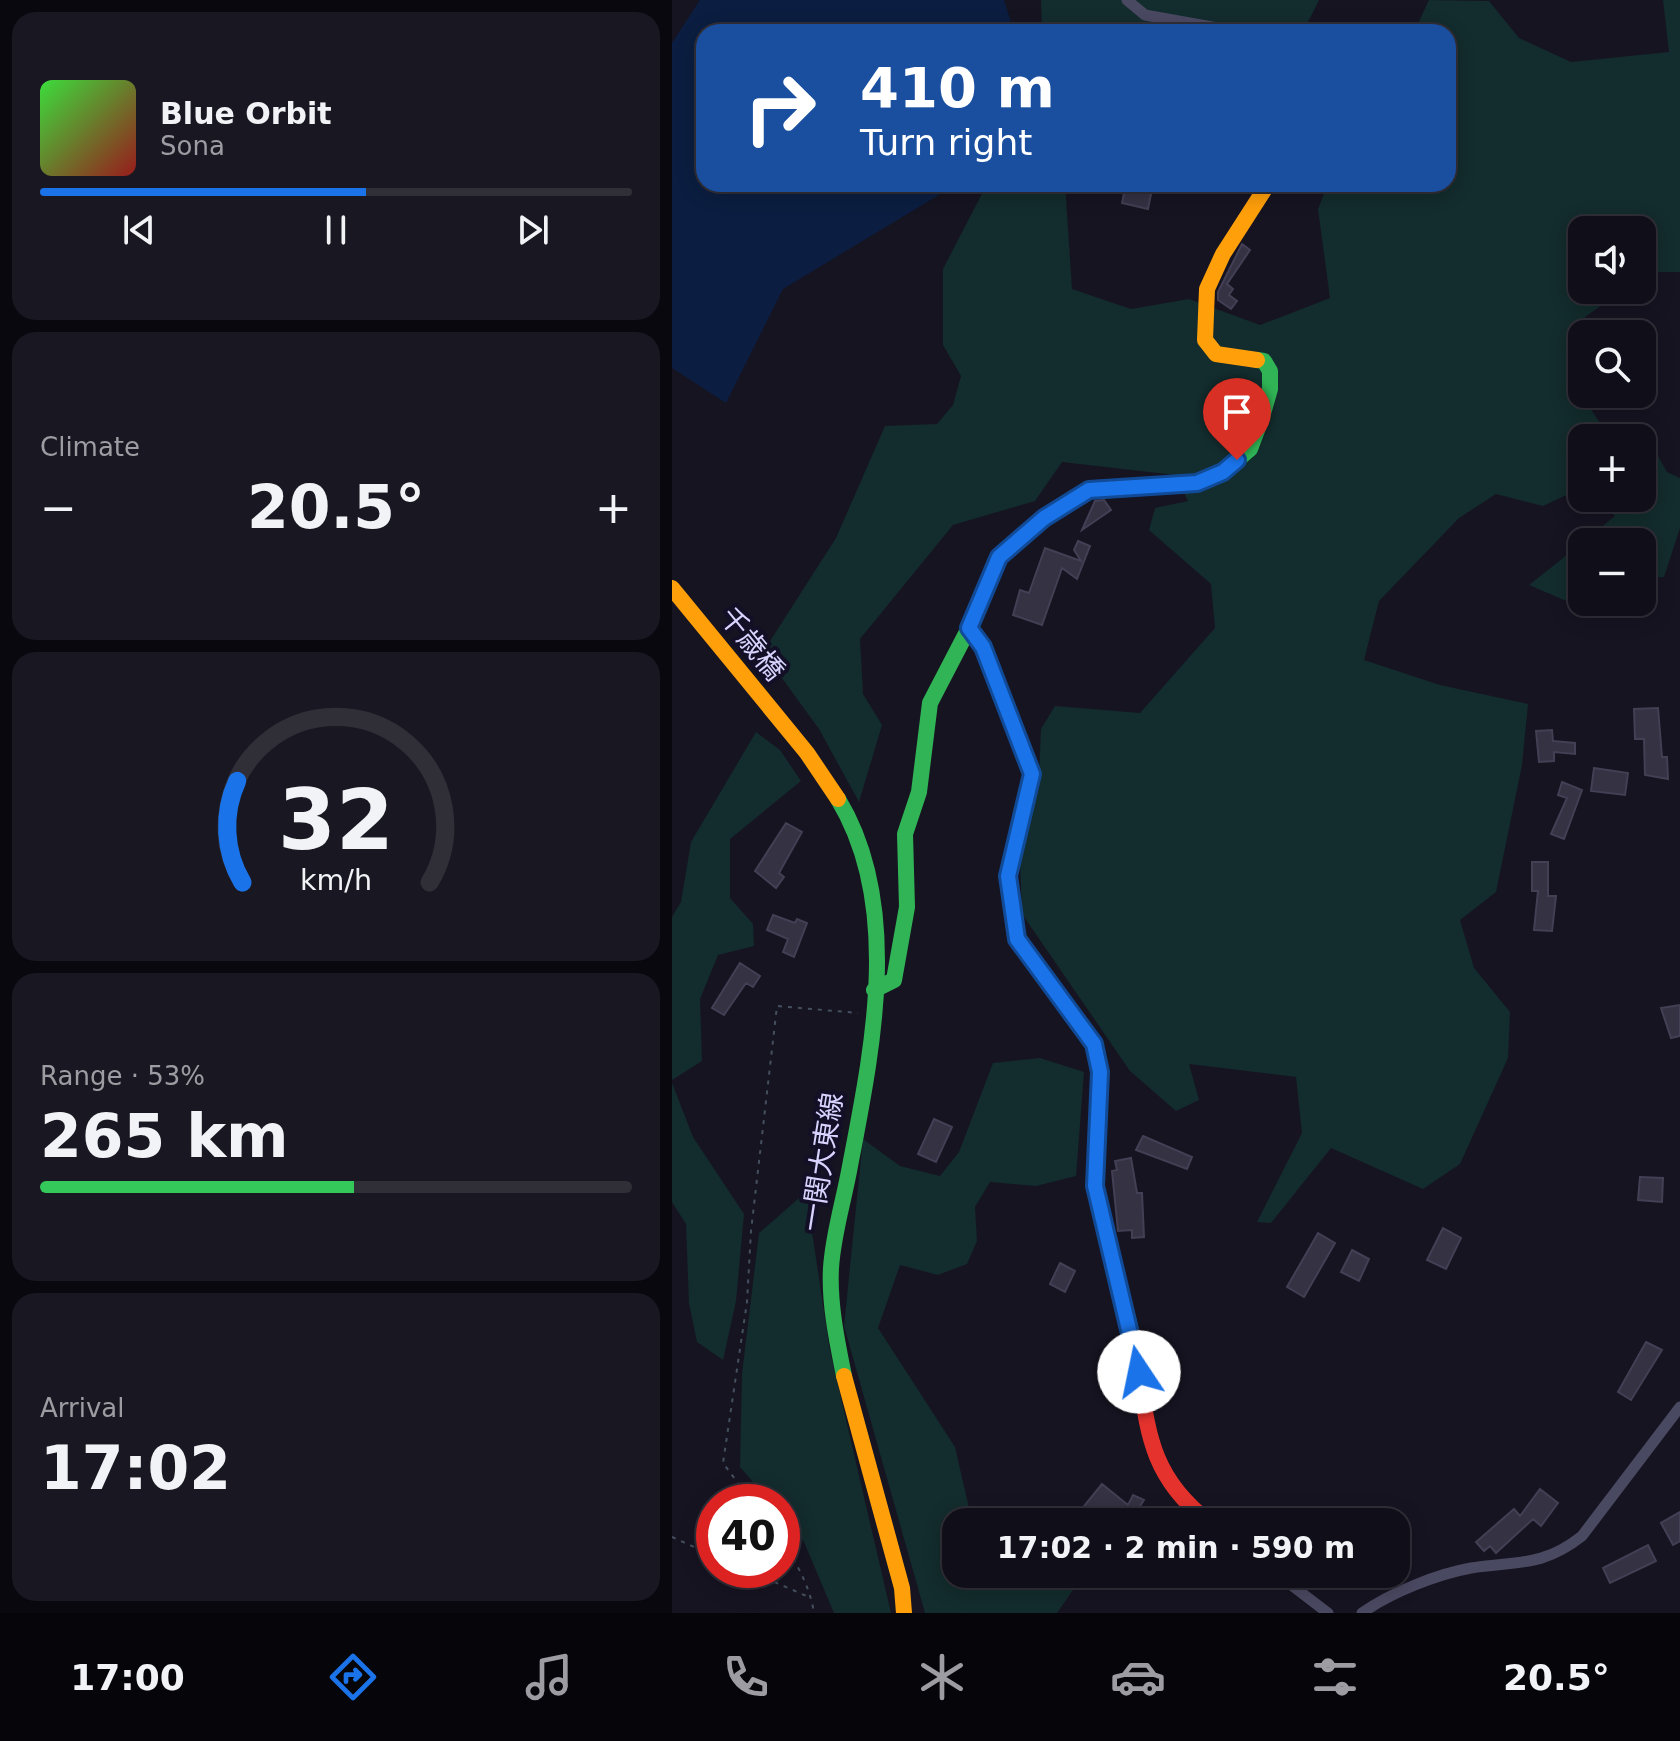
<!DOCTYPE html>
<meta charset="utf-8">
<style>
:root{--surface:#100f19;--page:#191822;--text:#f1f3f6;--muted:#9c9ca2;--line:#302f38;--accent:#1a73e8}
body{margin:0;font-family:"DejaVu Sans","Noto Sans JP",sans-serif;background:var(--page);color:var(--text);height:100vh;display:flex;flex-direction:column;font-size:30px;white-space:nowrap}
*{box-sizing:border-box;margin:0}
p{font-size:26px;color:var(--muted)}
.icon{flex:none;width:44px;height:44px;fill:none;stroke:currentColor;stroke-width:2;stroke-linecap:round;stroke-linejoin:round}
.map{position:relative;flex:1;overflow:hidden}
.details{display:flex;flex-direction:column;gap:12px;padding:12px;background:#09080e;width:672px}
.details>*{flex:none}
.top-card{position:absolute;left:24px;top:24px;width:760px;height:168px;border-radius:24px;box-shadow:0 4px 20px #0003,0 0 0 2px var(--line);background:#1a4fa0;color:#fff;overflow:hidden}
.controls{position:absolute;left:896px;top:216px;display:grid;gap:16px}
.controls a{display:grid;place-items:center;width:88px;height:88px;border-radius:16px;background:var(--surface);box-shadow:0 4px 20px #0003,0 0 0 2px var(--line);font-size:40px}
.speed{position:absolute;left:24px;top:1484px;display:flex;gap:16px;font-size:40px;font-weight:700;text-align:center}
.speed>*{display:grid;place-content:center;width:104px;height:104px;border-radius:50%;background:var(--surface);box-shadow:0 4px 20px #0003,0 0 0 2px var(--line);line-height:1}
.speed .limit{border:12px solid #d22;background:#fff;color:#111}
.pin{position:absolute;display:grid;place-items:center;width:68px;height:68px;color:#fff;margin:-82px -34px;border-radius:50% 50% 50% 0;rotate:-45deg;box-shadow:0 0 8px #0007}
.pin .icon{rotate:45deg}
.me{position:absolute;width:88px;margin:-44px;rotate:349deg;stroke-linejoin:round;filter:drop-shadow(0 0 6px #0008)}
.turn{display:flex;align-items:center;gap:28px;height:168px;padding:0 32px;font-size:36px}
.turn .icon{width:104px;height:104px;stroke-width:2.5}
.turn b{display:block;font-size:56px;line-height:68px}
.big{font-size:60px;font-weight:800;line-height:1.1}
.details .widget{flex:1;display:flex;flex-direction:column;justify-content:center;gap:12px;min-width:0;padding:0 28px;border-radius:24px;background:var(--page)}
.details .dial{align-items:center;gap:0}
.dial svg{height:208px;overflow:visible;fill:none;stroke:var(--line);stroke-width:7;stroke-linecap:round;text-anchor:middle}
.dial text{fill:var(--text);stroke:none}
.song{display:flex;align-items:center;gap:24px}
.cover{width:96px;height:96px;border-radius:12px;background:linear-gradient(135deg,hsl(120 70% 55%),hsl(0 70% 35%))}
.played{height:8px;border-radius:4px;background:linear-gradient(90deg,var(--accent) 55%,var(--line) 55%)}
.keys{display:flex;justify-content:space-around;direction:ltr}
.heat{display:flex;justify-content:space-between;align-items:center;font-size:44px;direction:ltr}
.charge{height:12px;border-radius:6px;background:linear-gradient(90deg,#34c759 53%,var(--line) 0)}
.trip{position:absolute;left:270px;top:1508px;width:468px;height:80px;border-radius:24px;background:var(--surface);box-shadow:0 4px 20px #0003,0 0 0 2px var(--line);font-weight:800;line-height:80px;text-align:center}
.dock{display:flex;height:128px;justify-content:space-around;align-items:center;background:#06060a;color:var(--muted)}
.dock .icon{width:56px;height:56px}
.dock .active{color:var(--accent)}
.dock b{font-size:36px;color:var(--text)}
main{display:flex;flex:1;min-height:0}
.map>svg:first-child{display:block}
.green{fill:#132c2d}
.water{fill:#0b1e41}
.building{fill:#343243;stroke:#433f54;stroke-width:2}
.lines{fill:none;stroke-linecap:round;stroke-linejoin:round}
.path{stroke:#44505f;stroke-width:2;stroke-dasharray:4 6;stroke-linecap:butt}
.street{stroke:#4a4962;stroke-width:11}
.fast{stroke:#30b455;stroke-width:16}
.slow{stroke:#ff9f0a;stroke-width:16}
.jam{stroke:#e5322d;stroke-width:16}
.route-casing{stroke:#114b97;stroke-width:20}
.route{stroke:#1a73e8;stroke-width:14}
.labels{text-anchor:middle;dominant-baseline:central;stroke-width:8;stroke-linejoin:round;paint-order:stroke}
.street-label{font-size:28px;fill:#d9d4ff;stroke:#130f26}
</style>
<main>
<section class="details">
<div class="widget">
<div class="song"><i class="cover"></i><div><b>Blue Orbit</b><p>Sona</p></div></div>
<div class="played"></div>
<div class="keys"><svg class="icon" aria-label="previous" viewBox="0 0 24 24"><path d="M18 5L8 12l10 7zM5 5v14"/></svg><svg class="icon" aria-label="pause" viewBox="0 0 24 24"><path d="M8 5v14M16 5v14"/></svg><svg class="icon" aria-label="next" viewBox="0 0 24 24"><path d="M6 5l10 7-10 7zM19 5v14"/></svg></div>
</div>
<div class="widget"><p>Climate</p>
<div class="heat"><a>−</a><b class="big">20.5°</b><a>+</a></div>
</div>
<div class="widget dial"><svg viewBox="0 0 100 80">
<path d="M14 69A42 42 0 1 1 86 69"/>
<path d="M14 69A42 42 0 0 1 12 30" stroke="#1a73e8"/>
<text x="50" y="56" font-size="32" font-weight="700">32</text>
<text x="50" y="72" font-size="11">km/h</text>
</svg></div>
<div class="widget"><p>Range · 53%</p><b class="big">265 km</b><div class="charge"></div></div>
<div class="widget"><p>Arrival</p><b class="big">17:02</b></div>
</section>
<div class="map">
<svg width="1008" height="1613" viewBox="0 0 1008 1613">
<rect width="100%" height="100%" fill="#161421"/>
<path class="green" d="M369,0h278l-16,32 -141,-3 -1,3h-119z
M757,0l60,1 30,37 52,24 98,-10 -6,-52h17v272h-32l-6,5v-47h-60v60h41l-38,27 -13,64 38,57h-28v53l-3,-2 -36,17 -47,-12 -37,24 -80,83 -15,59 76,25 88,19 -6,61 -26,127 -36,28 14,48 36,44 -2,46 -48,106 -37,25 -92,-41 -60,75 -14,-1 45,-89 -6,-56 -107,-13 10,36 -23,11 -46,-40 -108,-157 -3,-79 20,-59 2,-47 14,-23 85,7 75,-85 -4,-44 -62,-54 6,-22 33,-7 -13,-26 -113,-13 -27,39 -82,24 -93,114 3,55 19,31 -23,77 -40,-73 -56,-77 73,-114 49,-112 52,-2 16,-19 8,-29 -18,-31v-76l44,-85h78l7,105 59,20 58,-10 71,26 70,-27 -12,-89 10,-25h120v-152h-34z
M970,446l11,1 14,25 13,6v50l-16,49 -22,1v-36h-59l32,-26 -23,-18h50z
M910,543v56l-18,1 -35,-15z
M84,732l24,18 21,31 -71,58v59l23,26 1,22 -36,9 -18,44 2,62 -30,19v-163l9,-15 10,-60z
M368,1058l44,14 -8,104 -40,10 -46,-4 -15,25 2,34 -10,23 -29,11 -38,-10 -22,63 77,119 16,70 4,5h-19v52h159l1,13 -36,-7 -23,33h-132l-81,-287 19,-187 37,27 40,10 19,-24 34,-89z
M0,1083l21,54 51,77 -8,87 -13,59 -26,-18 -8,-39 -3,-79 -14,-22z
M134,1192l24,159 61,262h-57l-30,-71 -22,-26v-14h-12l-30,-35 2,-93 17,-141z"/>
<path class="water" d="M28,0h304l10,32h-310v152h253l-174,105 -57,114 -54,-35v-325z"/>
<path class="building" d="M454,184h27l-5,25 -26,-6z
M570,244l8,6 -23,34 6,5 -4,6 8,6 -6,8 -13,-9v-8z
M432,500l7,10 -29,20 13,-29z
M406,541l12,5 -13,33 -15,-11 -20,57 -29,-10 7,-25 9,3 16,-45 36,13 -7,-11z
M986,708l4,49h5l1,22 -23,-4 -1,-36h-9l-1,-30z
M880,730l1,11 22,2v11l-21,-2v9l-15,1 -3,-31z
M922,768l34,5 -3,22 -34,-4z
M890,782l20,8 -18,49 -13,-5 16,-36 -9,-3z
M114,823l16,9 -23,41 5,4 -8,11 -21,-17z
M860,862h16v34h8l-4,35 -18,-1 4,-39h-6z
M101,915l22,8 2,-4 10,4 -13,34 -11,-5 5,-13 -21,-9z
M68,963l20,13 -7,11 -7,-4 -22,32 -12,-7z
M1008,1005v31l-9,2 -10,-30z
M262,1119l18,8 -16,35 -18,-8z
M471,1136l49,21 -5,12 -51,-19z
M459,1158l6,35h5l2,44 -12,1v-8l-14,1 -6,-60 5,-1 -2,-9z
M968,1177l23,1 -1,24 -24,-2z
M771,1228l18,10 -15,31 -19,-9z
M646,1233l17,10 -31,54 -17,-10z
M680,1250l17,9 -10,22 -18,-9z
M388,1263l15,8 -10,21 -15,-8z
M974,1342l16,8 -31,50 -13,-8z
M430,1484l26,21 5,-10 11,5 -14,22h-36l-14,-11z
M868,1489l18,14 -17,23 -8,-7 -37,34 -6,-7 -6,5 -8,-9 38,-33 6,7z
M1008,1512v29l-7,4 -12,-22z
M976,1545l8,16 -46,22 -7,-15z"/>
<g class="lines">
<path class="path" d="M80,1502l-29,-39 24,-161 4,-71 26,-225 81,7
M0,1537l42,19
M110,1542c15,21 28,45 32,71
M75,1570l64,28"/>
<path class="street" d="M455,0l18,15 95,17
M605,1574l51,39
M690,1613c28,-20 75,-39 109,-45 46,-7 72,-1 111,-32l98,-129"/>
<path class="fast" d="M297,628l14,19 49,127 -24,102 9,63 77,105 6,28 -5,114 40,161
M166,799c65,107 34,252 12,367 -6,34 -17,68 -19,102 -2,35 6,73 13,108
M202,990l20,-10 13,-73 -2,-73 14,-42 11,-89 39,-75 30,-71 45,-39 45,-28 108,-7 26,-11 27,-23 12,-32 8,-28v-18l-6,-10 -7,-1"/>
<path class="slow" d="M585,360l-41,-6 -11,-14 2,-51 16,-35 45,-70
M0,588l135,165 31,46
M172,1376l58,212 2,25"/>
<path class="jam" d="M463,1347c13,75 9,125 74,175"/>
</g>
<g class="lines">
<defs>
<path id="route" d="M467,1372l-44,-186 5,-114 -6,-28 -77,-105 -9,-63 24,-102 -49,-127 -14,-19 30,-71 45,-39 45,-28 108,-7 26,-11 14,-12"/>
</defs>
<use href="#route" class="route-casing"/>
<use href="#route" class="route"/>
</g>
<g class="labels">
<g class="street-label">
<text transform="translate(80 644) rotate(51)">千歳橋</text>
<text transform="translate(150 1162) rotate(-81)">一関大東線</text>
</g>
</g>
</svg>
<div class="controls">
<a><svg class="icon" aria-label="sound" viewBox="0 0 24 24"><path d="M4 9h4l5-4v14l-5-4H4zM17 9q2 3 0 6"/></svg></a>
<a><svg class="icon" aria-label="search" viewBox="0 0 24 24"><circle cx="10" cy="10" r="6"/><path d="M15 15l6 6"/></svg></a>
<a>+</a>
<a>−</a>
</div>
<div class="speed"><div class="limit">40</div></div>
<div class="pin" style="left:565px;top:460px;background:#d93025"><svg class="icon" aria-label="arrive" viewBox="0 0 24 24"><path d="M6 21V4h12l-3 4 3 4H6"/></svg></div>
<svg class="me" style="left:467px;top:1372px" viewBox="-20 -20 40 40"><circle r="19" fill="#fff"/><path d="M0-13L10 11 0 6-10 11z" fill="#1a73e8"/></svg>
<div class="trip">17:02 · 2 min · 590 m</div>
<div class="top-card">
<div class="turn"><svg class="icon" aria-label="right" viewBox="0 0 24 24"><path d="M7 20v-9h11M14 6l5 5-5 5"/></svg><div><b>410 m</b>Turn right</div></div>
</div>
</div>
</main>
<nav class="dock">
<b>17:00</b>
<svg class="icon active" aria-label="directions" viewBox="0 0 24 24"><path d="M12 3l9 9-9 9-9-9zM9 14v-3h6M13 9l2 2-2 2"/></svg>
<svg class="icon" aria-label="music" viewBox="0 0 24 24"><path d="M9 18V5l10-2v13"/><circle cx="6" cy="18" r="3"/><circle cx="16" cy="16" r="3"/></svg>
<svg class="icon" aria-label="phone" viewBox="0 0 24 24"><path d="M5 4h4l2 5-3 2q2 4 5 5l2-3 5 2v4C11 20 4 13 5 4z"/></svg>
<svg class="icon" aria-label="climate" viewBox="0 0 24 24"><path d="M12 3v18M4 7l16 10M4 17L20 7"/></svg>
<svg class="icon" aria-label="car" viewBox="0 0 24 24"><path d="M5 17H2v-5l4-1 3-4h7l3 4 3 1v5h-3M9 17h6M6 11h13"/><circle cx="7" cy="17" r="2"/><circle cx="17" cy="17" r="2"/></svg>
<svg class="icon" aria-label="filters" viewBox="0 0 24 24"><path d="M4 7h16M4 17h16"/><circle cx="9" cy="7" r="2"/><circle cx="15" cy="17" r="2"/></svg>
<b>20.5°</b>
</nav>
